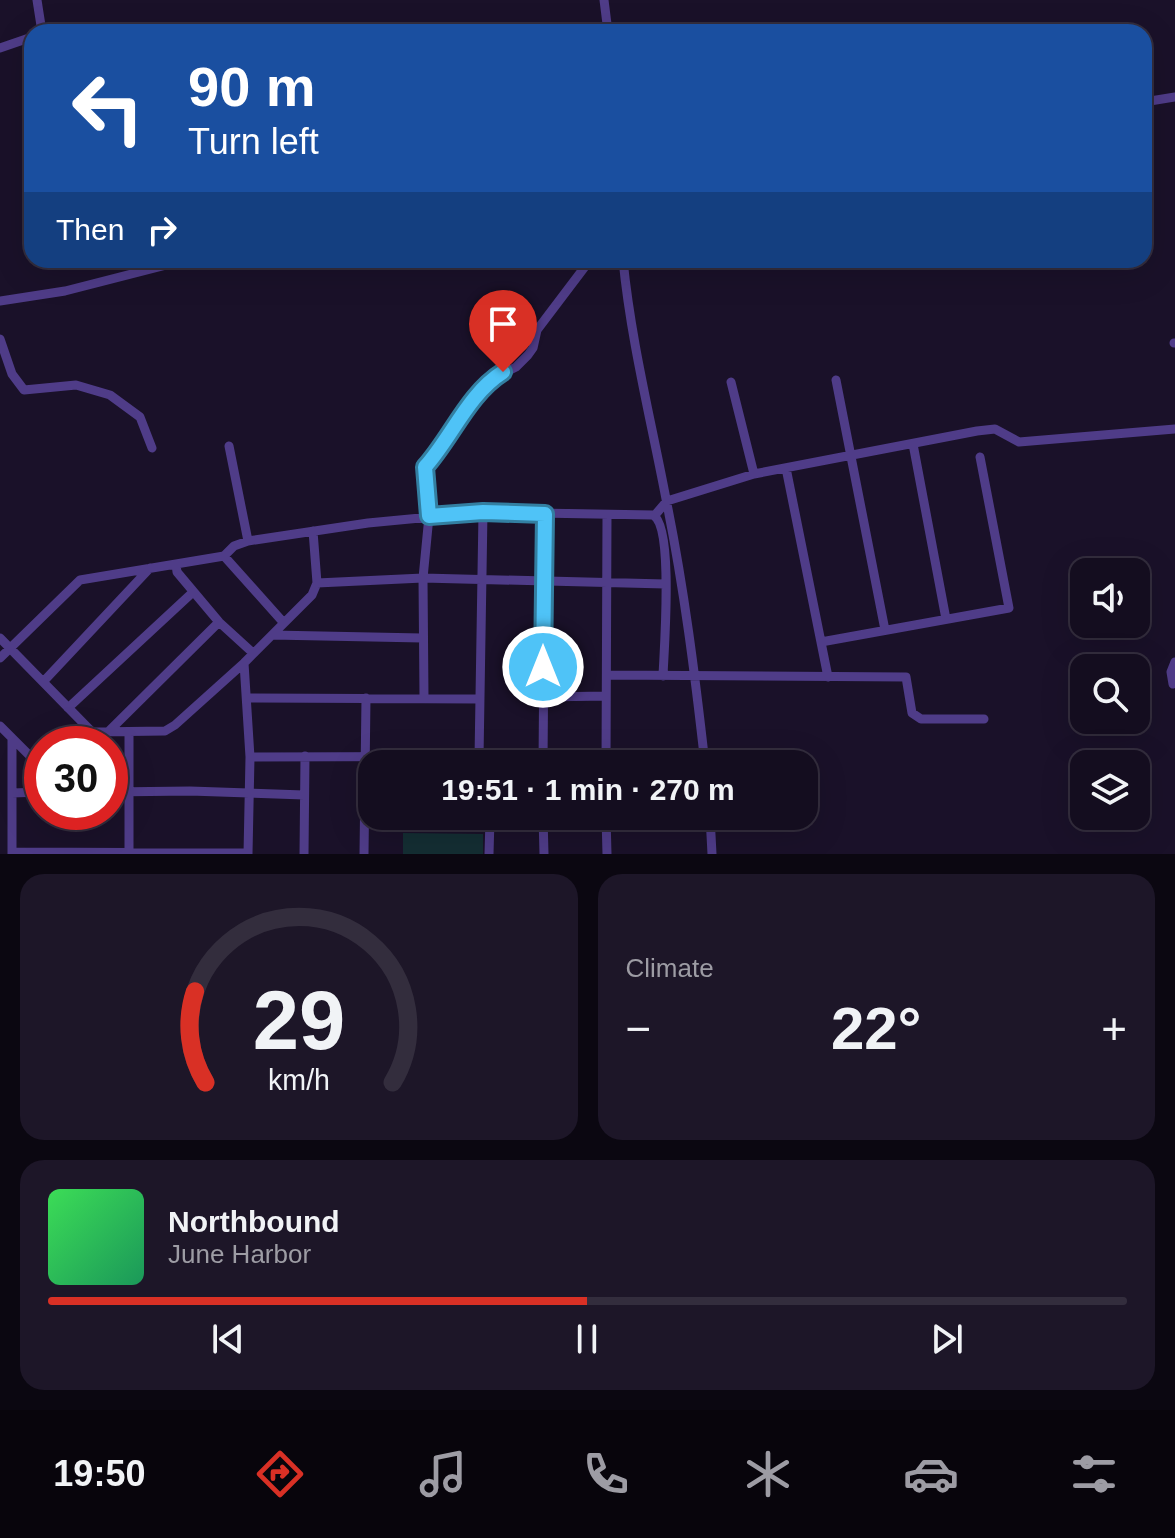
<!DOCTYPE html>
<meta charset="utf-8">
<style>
:root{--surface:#140d1f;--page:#1d1628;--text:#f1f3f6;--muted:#9d9ca4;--line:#332d3d;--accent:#d93025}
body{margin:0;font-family:Arial,sans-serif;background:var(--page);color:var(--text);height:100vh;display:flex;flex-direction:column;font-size:30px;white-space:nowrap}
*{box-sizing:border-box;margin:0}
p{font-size:26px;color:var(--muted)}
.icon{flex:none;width:44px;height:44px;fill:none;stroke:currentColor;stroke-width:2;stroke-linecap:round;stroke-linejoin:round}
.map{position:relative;height:854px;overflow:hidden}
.side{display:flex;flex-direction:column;gap:20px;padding:20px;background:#0b0711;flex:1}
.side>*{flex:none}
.hud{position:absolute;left:24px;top:24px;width:1128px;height:244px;border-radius:24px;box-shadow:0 8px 32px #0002,0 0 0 2px var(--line);background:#1a4fa0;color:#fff;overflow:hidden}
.fabs{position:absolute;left:1070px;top:558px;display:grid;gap:16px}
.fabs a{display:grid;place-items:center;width:80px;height:80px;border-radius:16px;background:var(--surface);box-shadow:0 8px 32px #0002,0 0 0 2px var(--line);font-size:40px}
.speed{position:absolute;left:24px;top:726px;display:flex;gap:16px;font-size:40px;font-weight:700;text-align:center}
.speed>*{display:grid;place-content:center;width:104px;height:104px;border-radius:50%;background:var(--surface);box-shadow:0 8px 32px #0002,0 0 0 2px var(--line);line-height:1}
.speed .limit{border:12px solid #d22;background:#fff;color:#111}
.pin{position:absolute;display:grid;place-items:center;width:68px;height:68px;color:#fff;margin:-82px -34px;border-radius:50% 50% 50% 0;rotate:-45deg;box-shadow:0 0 8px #0007}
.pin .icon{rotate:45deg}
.me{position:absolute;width:88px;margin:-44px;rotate:0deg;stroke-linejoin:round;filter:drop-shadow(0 0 6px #0008)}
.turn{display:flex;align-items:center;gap:28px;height:168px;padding:0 32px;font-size:36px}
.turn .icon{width:104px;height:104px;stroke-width:2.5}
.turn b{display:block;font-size:56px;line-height:68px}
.then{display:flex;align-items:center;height:76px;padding:0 32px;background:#0003;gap:16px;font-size:30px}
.big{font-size:60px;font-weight:700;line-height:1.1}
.side .widget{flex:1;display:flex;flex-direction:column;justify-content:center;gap:12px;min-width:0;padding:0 28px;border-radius:24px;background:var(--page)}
.side .dial{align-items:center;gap:0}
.dial svg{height:208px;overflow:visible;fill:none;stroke:var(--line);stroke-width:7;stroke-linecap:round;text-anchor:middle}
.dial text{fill:var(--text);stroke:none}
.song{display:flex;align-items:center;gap:24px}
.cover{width:96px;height:96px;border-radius:12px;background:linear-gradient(135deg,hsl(130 70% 55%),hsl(150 70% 35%))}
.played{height:8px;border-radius:4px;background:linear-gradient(90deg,var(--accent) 50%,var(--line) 50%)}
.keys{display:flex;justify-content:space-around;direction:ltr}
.heat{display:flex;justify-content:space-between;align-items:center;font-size:44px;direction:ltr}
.side .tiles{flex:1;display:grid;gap:20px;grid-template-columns:1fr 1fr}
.widget:last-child{grid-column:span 2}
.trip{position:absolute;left:358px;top:750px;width:460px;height:80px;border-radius:24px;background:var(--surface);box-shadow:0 8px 32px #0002,0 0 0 2px var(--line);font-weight:700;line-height:80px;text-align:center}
.tabs{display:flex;height:128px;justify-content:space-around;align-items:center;background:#08050c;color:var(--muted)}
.tabs .icon{width:56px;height:56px}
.tabs .current{color:var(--accent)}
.tabs b{font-size:36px;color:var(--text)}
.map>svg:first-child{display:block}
.green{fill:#142e33}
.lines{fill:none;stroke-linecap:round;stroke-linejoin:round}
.street{stroke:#4f3c88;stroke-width:9}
.route-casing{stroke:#337fa1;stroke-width:20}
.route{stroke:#4fc3f7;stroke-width:14}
</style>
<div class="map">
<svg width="1175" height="854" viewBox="0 0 1175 854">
<rect width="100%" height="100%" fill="#1a1129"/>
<path class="green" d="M403,833l80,1v20h-80z"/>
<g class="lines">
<path class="street" d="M37,0l5,32
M604,0l4,32
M0,48l32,-11
M1144,102l31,-5
M623,260c8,81 28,160 43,239 18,88 29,176 39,265
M0,301l65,-10 121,-31
M0,339l12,35 12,16 52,-5 34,10 30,22 12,31
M1174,343h1
M836,380l49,250
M731,382l23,92
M913,444l33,175
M229,446l19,95
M786,468l42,209
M655,515l12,-14 87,-27 223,-43 18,-2 24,13 156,-13
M224,556l-48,8 1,8 42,50 34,31
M317,583l106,-5 242,6
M283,622l-59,-66 10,-10 14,-5 120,-18 115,-11 170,3c21,11 11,134 10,161
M272,635l150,3
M0,638l92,94 73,-1 10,-6 69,-62 68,-68 5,-12 -4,-52
M821,642l188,-34 -29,-151
M0,658l80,-78 96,-16
M244,663l6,94 -2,97
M607,675l299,2 6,36 9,6h63
M43,682l107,-114
M1173,684l-2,-12 4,-10
M544,697l62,-1
M247,698l232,1
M424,698l-1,-120 6,-62 -5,-45 54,-76 18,-18 20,-10 12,-12 5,-7 4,-18 53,-70
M68,708l124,-115
M0,726l42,42
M107,733l112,-111
M129,733v121
M250,757l356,-1
M479,758l4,-246
M543,764l2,-250
M606,764l1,-249
M110,792l80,-1 114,4
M12,793l30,-1
M543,816l1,38
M606,816l1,38
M710,816l2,38
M365,819h125l53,-3
M12,852l236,1
M12,854v-116
M304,854l1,-98
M364,854l2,-156
M489,854l1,-35"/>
</g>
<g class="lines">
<defs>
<path id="route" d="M503,372c-35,22 -51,65 -78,95l4,49 54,-4 62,2 -2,153"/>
</defs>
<use href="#route" class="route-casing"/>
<use href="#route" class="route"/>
</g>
</svg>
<div class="fabs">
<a><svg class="icon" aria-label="sound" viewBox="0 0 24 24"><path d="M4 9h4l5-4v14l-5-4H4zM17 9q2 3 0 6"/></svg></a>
<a><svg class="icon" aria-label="search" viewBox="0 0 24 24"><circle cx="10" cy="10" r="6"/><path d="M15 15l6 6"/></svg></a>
<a><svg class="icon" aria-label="layers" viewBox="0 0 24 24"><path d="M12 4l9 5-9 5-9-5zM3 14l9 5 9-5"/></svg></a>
</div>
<div class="speed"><div class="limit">30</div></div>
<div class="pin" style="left:503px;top:372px;background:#d93025"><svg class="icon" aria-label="arrive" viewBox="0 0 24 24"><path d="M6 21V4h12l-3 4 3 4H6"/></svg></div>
<svg class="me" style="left:543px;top:667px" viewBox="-20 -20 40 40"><circle r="17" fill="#4fc3f7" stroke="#fff" stroke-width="3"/><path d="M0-11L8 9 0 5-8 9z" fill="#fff"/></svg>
<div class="trip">19:51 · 1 min · 270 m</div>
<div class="hud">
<div class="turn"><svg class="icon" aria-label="left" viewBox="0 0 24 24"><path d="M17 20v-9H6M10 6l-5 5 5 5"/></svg><div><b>90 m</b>Turn left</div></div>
<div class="then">Then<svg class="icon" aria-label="right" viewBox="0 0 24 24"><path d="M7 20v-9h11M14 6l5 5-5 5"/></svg></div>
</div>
</div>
<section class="side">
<div class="tiles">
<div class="widget dial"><svg viewBox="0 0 100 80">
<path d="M14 69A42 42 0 1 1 86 69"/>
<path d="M14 69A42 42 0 0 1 10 34" stroke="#d93025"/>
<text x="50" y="56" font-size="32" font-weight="700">29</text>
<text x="50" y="72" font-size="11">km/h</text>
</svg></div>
<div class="widget"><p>Climate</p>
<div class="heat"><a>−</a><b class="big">22°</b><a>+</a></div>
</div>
<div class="widget">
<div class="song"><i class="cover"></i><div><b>Northbound</b><p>June Harbor</p></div></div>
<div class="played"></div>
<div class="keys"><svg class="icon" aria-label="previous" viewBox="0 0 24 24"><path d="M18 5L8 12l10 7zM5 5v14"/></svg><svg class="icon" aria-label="pause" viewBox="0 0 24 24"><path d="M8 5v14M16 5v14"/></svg><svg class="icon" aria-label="next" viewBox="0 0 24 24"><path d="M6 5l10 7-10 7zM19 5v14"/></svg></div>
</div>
</div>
</section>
<nav class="tabs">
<b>19:50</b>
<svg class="icon current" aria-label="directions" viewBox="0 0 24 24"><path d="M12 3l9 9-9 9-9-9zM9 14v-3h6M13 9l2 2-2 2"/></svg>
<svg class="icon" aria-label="music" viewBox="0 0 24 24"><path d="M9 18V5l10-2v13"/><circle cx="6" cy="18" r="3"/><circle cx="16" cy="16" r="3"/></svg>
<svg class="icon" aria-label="phone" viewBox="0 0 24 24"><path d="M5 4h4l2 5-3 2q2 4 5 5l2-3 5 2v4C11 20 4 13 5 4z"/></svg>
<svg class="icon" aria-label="climate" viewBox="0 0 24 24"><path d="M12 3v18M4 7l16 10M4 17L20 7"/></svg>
<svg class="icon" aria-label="car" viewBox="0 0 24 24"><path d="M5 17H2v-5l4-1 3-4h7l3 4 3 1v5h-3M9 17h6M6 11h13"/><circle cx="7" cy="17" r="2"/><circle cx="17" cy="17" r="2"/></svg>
<svg class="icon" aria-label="filters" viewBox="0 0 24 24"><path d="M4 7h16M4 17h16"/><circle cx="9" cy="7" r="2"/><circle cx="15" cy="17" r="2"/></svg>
</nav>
